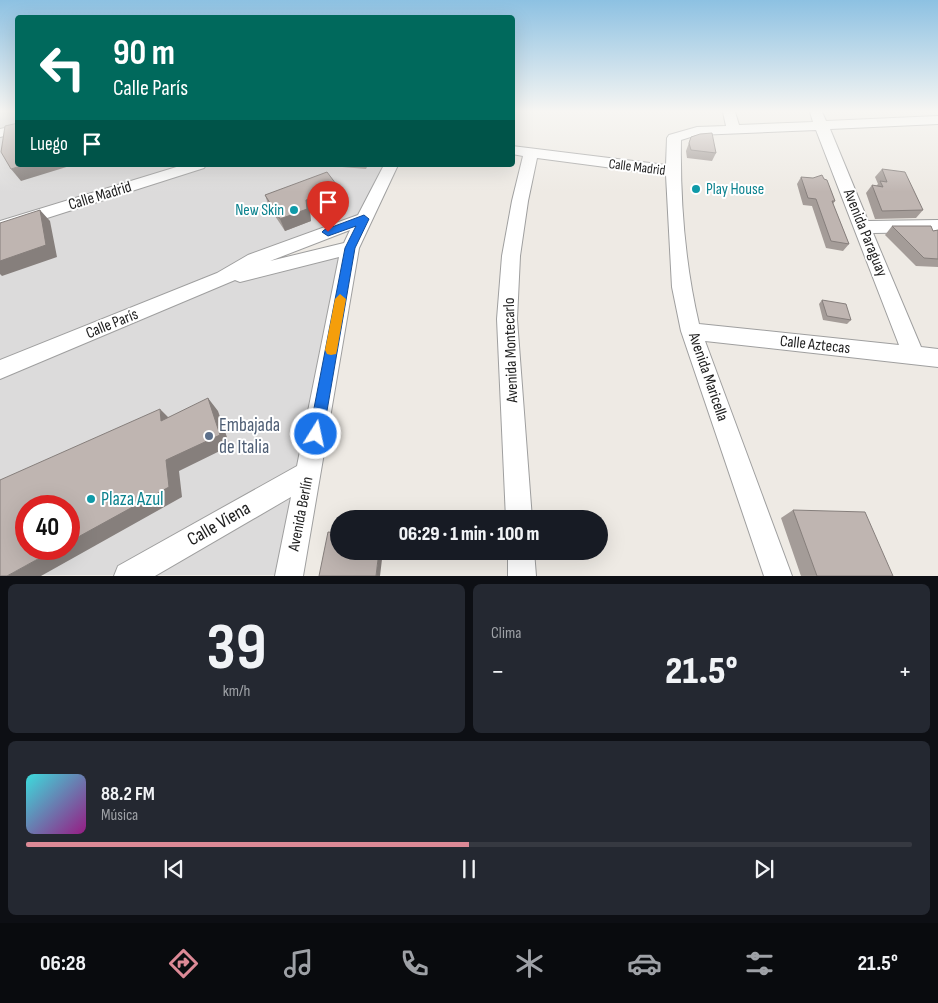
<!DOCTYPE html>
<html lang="es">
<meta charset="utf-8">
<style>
:root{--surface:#171b24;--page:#242831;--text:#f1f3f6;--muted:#9ea1a6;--line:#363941;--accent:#dc8996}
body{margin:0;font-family:"Sofia Sans Condensed",sans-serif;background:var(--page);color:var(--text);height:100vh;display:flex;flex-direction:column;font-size:19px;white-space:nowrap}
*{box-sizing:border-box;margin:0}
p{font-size:16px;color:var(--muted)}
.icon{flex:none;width:28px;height:28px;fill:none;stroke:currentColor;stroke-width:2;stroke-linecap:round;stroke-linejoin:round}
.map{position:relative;height:576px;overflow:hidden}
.side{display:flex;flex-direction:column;gap:8px;padding:8px;background:#0d0f14;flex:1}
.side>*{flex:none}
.top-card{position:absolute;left:15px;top:15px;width:500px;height:152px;border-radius:5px;box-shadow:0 5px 20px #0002;background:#00695c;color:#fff;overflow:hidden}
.speed{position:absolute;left:15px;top:495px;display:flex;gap:10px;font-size:25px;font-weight:700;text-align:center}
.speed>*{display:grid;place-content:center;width:65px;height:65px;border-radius:50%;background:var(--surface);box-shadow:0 5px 20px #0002;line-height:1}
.speed .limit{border:8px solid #d22;background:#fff;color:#111}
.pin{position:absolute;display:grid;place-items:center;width:42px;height:42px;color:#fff;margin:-51px -21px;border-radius:50% 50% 50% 0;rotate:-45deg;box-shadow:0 0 5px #0007}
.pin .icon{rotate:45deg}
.me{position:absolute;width:55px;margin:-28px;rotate:10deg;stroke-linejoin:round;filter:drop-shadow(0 0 4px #0008)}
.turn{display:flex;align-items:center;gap:18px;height:105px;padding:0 15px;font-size:22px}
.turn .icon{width:65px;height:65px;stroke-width:2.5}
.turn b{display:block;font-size:35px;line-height:42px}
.then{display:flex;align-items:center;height:48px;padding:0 15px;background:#0003;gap:10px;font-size:19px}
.big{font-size:38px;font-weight:800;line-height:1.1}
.side .card{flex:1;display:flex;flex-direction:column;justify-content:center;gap:8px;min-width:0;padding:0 18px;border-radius:8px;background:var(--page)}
.side .dial{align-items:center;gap:0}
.dial b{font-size:65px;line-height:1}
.song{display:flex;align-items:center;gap:15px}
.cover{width:60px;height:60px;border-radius:8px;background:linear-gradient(135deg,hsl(180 70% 55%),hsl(310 70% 35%))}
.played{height:5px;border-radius:2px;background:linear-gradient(90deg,var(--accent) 50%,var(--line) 50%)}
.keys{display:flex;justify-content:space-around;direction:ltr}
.heat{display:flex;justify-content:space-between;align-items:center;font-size:28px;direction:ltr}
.side .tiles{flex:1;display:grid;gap:8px;grid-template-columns:1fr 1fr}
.card:last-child{grid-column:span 2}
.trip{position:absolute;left:330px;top:510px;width:278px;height:50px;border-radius:25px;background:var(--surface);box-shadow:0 5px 20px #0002;font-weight:800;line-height:50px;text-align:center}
.tabs{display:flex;height:80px;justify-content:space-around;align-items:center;background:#090b0e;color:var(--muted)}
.tabs .icon{width:35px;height:35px}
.tabs .on{color:var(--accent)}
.tabs b{font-size:22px;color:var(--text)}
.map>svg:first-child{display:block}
.residential{fill:#dcdbdb;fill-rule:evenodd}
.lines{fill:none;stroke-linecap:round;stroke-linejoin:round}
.minor-casing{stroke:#9f9f9f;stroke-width:2}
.minor{fill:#fff;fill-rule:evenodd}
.wall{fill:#a49c98}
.shaded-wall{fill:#867f7c}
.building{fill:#bfb5b1;stroke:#867f7c}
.route{fill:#1a73e8;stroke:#114b97}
.slow{fill:#f59e0b}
.culture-dot{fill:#0f9aa8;stroke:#fff;stroke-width:2}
.service-dot{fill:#5c6f8a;stroke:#fff;stroke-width:2}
.labels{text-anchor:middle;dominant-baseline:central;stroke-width:4;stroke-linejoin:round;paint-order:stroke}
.far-street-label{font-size:14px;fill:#1e1e1e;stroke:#fff}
.culture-label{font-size:16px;fill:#0d838f;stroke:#fff;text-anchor:start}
.street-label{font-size:16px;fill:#1e1e1e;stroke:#fff}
.near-service-label{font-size:19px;fill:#4e5e75;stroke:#fff;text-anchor:start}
.near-culture-label{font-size:19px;fill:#0d838f;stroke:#fff;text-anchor:start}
.near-street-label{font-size:19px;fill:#1e1e1e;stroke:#fff}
</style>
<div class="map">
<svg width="938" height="576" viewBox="0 0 938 576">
<rect width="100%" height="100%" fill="#eeeae4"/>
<path class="residential" d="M0,112h17l1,53h373l-27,54 -139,58 125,-29 -61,327h-289zM26,506h43v43h-43z"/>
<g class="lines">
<defs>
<path id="minor" d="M723,112h12l4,13 74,-3 -3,-10h12l4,9 112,-5v8l-108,5 38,92 70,-1v12l-65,1 48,114 17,2v18l-233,-26 87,235h-28l-83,-245 -9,-44 -6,-112 -129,-17 -9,43 -8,55 -3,63 15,200h-26l-9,-200 5,-63 10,-55 11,-45 -11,-2v-8l154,19 1,-27 2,-3 28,-8 29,-1zM816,130l83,215 -200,-21c-14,-60 -19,-123 -18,-184l16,-5z
M18,125v8l-18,4v-8z
M183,165h23l-2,3 -204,65v-12z
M384,165h14l-39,83 -56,328h-28l16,-79 -136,79h-41l4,-10 179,-100 42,-209 -99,25 -5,-2 -235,99v-19l217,-87 31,-18 110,-40zM350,230l-6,13 -74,18z
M508,551h26l2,25h-28z"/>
</defs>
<use href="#minor" class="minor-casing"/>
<use href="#minor" class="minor"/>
</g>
<path class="wall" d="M691,137l25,16 -4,8 -25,-3 -1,-7z
M341,165h27l-2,4 -24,-2z
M882,169l41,41 -7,8 -41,1 -9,-26 6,-8 4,1 2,-2 -3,-7z
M801,177l34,24 -2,3 16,40 -6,7 -17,-3 -14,-42 -9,-1 -6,-21z
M339,188l3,12 -32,12 1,9 -26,10 -16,-24 -4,-12z
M892,226l41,5 5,-1v37l-22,-1 -31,-31z
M822,300l29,20 -4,4 -24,-4 -4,-16z
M793,510l100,66h-92l-20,-58z"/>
<path class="shaded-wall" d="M24,165h49l-52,16 -10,-12z
M339,188l3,12 -32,12 1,9 -26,10 -5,-12 26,-19z
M40,210l10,11 7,36 -55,19 -2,-2v-13z
M208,398l10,13 12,35 -51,25 3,26 -141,79h-34l49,-27h13v-7l97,-82z
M160,409l12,12h-11z
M379,551h4l-3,25h-4z"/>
<path class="building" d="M18,123v42h6l-13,4 -10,-17 4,-26z
M712,133l4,20 -25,-3 -2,-7 2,-6 9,-3z
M882,169l23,3 18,38 -41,1 -10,-26 11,2 -3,-6 7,1z
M327,172l12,16 -33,12 1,9 -27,10 -15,-24z
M822,175l2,4 3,1 8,21h-3l17,43 -18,-3 -15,-42 -8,-1 -7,-21 12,1z
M40,210l6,35 -46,16v-38z
M892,226h39l2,5 5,-1v29l-14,-1z
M822,300l24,4 5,16 -24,-4z
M208,398l12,37 -54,25 3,27 -100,55v-36h-43v43h30l-49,27h-7v-96l160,-71 1,12z
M793,510l72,2 28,64h-76z
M328,532l11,1v18h40l-3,25h-57z"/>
<linearGradient id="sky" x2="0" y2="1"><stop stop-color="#8dc1e2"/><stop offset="0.58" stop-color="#f7f6f3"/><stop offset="1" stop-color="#f7f6f3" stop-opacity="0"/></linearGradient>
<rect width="938" height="192" fill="url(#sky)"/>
<path class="route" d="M364,215l5,4 -14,29 -32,186 -2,5 -5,2 -5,-2 -2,-5 36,-186 11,-22 -28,10 -6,-4 2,-2z"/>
<path class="slow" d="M340,294l6,5 -9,51 -1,4 -5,1 -4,-1 -2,-4 10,-51z"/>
<g class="culture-dot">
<circle cx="696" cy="189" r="5"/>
<circle cx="294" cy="210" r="5"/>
<circle cx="91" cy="499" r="5"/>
</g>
<circle class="service-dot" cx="209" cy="436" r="5"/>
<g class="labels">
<g class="far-street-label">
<text transform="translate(637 167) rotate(7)">Calle Madrid</text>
</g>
<g class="culture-label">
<text x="706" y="189">Play House</text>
<text x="284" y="210" text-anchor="end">New Skin</text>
</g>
<g class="street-label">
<text transform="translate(100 196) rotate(-17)">Calle Madrid</text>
<text transform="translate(865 233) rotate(68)">Avenida Paraguay</text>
<text transform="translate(112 324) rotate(-22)">Calle París</text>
<text transform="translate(815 345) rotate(6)">Calle Aztecas</text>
<text transform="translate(511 350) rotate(-92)">Avenida Montecarlo</text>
<text transform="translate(708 377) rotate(71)">Avenida Maricella</text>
<text transform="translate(301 514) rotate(-79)">Avenida Berlín</text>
</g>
<g class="near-service-label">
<text x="219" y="425">Embajada<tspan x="219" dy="22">de Italia</tspan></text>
</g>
<g class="near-culture-label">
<text x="101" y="499">Plaza Azul</text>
</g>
<g class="near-street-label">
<text transform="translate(219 524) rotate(-30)">Calle Viena</text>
</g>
</g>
</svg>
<div class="speed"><div class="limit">40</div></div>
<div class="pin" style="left:328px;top:232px;background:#d93025"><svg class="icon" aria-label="arrive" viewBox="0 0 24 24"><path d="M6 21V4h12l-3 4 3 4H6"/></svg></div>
<svg class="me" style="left:316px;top:434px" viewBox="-20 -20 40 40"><circle r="17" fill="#1a73e8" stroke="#fff" stroke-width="3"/><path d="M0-11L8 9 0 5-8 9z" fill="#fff"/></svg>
<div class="trip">06:29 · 1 min · 100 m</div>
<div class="top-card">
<div class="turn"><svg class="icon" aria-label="left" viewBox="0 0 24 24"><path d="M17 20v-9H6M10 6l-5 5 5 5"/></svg><div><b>90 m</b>Calle París</div></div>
<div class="then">Luego<svg class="icon" aria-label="arrive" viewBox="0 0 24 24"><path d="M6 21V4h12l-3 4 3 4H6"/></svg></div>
</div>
</div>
<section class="side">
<div class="tiles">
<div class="card dial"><b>39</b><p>km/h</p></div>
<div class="card"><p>Clima</p>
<div class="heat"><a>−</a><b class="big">21.5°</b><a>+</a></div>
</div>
<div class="card">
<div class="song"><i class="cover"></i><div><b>88.2 FM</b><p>Música</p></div></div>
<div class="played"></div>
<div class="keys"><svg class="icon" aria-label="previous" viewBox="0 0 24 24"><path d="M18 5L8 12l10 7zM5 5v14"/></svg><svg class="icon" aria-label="pause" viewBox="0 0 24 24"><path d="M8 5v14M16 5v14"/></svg><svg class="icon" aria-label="next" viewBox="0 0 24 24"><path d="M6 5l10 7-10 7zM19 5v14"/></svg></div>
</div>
</div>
</section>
<nav class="tabs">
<b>06:28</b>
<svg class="icon on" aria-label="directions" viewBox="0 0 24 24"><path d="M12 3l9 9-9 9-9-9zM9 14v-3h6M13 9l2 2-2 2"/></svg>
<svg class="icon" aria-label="music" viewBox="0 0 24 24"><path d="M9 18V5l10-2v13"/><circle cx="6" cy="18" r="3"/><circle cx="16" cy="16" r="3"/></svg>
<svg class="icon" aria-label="phone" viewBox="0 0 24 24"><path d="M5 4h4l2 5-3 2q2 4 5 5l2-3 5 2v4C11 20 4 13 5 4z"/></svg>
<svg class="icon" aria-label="climate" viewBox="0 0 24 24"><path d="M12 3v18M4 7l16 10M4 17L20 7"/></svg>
<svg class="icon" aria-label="car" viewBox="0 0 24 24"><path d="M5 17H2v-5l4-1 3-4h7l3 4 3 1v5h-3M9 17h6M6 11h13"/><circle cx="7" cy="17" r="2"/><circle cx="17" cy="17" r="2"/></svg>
<svg class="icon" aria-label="filters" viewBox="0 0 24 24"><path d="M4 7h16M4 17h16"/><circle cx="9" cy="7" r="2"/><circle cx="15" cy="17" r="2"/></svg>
<b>21.5°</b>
</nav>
